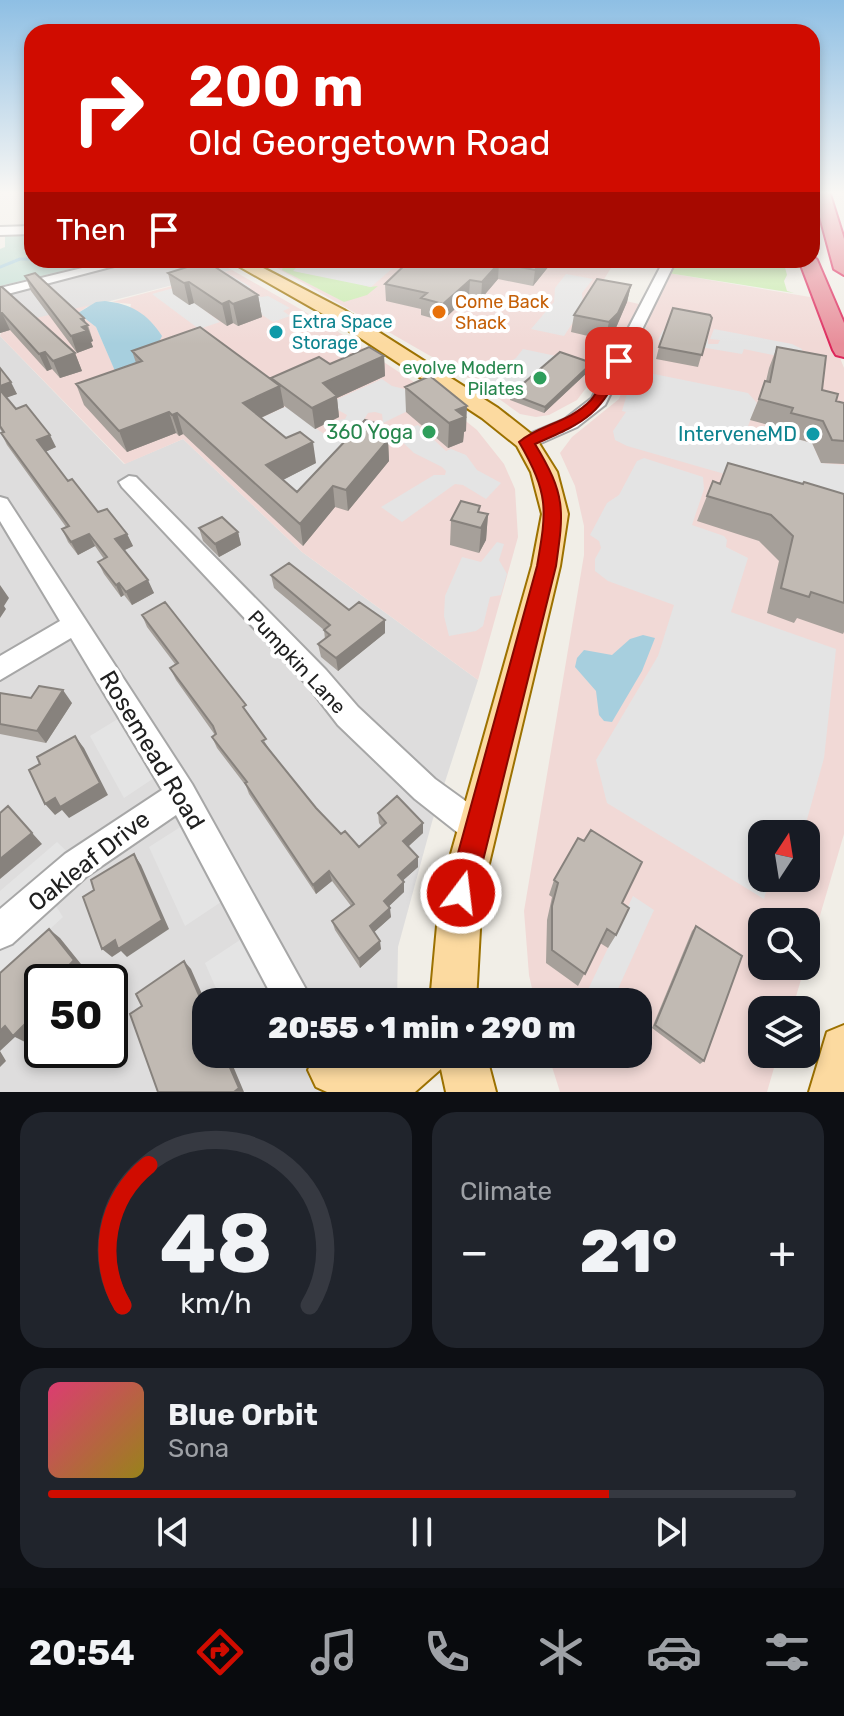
<!DOCTYPE html>
<meta charset="utf-8">
<style>
:root{--surface:#171b24;--page:#20242c;--text:#f1f3f6;--muted:#9ea1a6;--line:#363941;--accent:#d00c00}
body{margin:0;font-family:Rubik,sans-serif;background:var(--page);color:var(--text);height:100vh;display:flex;flex-direction:column;font-size:30px;white-space:nowrap}
*{box-sizing:border-box;margin:0}
p{font-size:26px;color:var(--muted)}
.icon{flex:none;width:44px;height:44px;fill:none;stroke:currentColor;stroke-width:2;stroke-linecap:round;stroke-linejoin:round}
.map{position:relative;height:1092px;overflow:hidden}
.panel{display:flex;flex-direction:column;gap:20px;padding:20px;background:#0d0f14;flex:1}
.panel>*{flex:none}
.hud{position:absolute;left:24px;top:24px;width:796px;height:244px;border-radius:24px;box-shadow:0 4px 12px #0003;background:#d00c00;color:#fff;overflow:hidden}
.needle{width:52px;rotate:12deg}
.tools{position:absolute;left:748px;top:820px;display:grid;gap:16px}
.tools a{display:grid;place-items:center;width:72px;height:72px;border-radius:16px;background:var(--surface);box-shadow:0 4px 12px #0003;font-size:40px}
.speed{position:absolute;left:24px;top:964px;display:flex;gap:16px;font-size:40px;font-weight:700;text-align:center}
.speed>*{display:grid;place-content:center;width:104px;height:104px;border-radius:50%;background:var(--surface);box-shadow:0 4px 12px #0003;line-height:1}
.speed .limit{border:4px solid #111;border-radius:12px;background:#fff;color:#111}
.pin{position:absolute;display:grid;place-items:center;width:68px;height:68px;color:#fff;margin:-34px;border-radius:16px;box-shadow:0 4px 12px #0006}
.me{position:absolute;width:88px;margin:-44px;rotate:15deg;stroke-linejoin:round;filter:drop-shadow(0 0 6px #0008)}
.turn{display:flex;align-items:center;gap:28px;height:168px;padding:0 32px;font-size:36px}
.turn .icon{width:104px;height:104px;stroke-width:2.5}
.turn b{display:block;font-size:56px;line-height:68px}
.then{display:flex;align-items:center;height:76px;padding:0 32px;background:#0003;gap:16px;font-size:30px}
.big{font-size:60px;font-weight:800;line-height:1.1}
.panel .tile{flex:1;display:flex;flex-direction:column;justify-content:center;gap:12px;min-width:0;padding:0 28px;border-radius:24px;background:var(--page)}
.panel .dial{align-items:center;gap:0}
.dial svg{height:208px;overflow:visible;fill:none;stroke:var(--line);stroke-width:7;stroke-linecap:round;text-anchor:middle}
.dial text{fill:var(--text);stroke:none}
.song{display:flex;align-items:center;gap:24px}
.cover{width:96px;height:96px;border-radius:12px;background:linear-gradient(135deg,hsl(340 70% 55%),hsl(50 70% 35%))}
.played{height:8px;border-radius:4px;background:linear-gradient(90deg,var(--accent) 75%,var(--line) 75%)}
.keys{display:flex;justify-content:space-around;direction:ltr}
.heat{display:flex;justify-content:space-between;align-items:center;font-size:44px;direction:ltr}
.panel .tiles{flex:1;display:grid;gap:20px;grid-template-columns:1fr 1fr}
.tile:last-child{grid-column:span 2}
.trip{position:absolute;left:192px;top:988px;width:460px;height:80px;border-radius:24px;background:var(--surface);box-shadow:0 4px 12px #0003;font-weight:800;line-height:80px;text-align:center}
.menu{display:flex;height:128px;justify-content:space-around;align-items:center;background:#090b0e;color:var(--muted)}
.menu .icon{width:56px;height:56px}
.menu .selected{color:var(--accent)}
.menu b{font-size:36px;color:var(--text)}
.map>svg:first-child{display:block}
.residential{fill:#dedddd;fill-rule:evenodd}
.commercial{fill:#f1d9d6;fill-rule:evenodd}
.grass{fill:#c8ebad}
.wetland{fill:#c3dfd4}
.parking{fill:#e4e4e4}
.water{fill:#a7cfde}
.lines{fill:none;stroke-linecap:round;stroke-linejoin:round}
.stream{stroke:#a7cfde;stroke-width:3}
.minor-casing{stroke:#a7a7a7;stroke-width:4}
.major-casing{stroke:#9c7100;stroke-width:4}
.highway-casing{stroke:#dd265a;stroke-width:4}
.minor{fill:#fff;fill-rule:evenodd}
.major{fill:#fcdaa0;fill-rule:evenodd}
.highway{fill:#e88e9a;fill-rule:evenodd}
.wall{fill:#a6a09a}
.shaded-wall{fill:#87827d}
.building{fill:#c1bab3;stroke:#87827d;stroke-width:2}
.route{fill:#d00c00;stroke:#870800;stroke-width:2}
.food-dot{fill:#e8710a;stroke:#fff;stroke-width:3}
.culture-dot{fill:#0f9aa8;stroke:#fff;stroke-width:3}
.leisure-dot{fill:#2e9e5b;stroke:#fff;stroke-width:3}
.labels{text-anchor:middle;dominant-baseline:central;stroke-width:8;stroke-linejoin:round;paint-order:stroke}
.far-food-label{font-size:18px;fill:#c56008;stroke:#fff;text-anchor:start}
.far-culture-label{font-size:18px;fill:#0d838f;stroke:#fff;text-anchor:start}
.far-leisure-label{font-size:18px;fill:#27864d;stroke:#fff;text-anchor:end}
.leisure-label{font-size:20px;fill:#27864d;stroke:#fff;text-anchor:end}
.culture-label{font-size:20px;fill:#0d838f;stroke:#fff;text-anchor:end}
.street-label{font-size:20px;fill:#202020;stroke:#fff}
.near-street-label{font-size:24px;fill:#202020;stroke:#fff}
</style>
<div class="map">
<svg width="844" height="1092" viewBox="0 0 844 1092">
<rect width="100%" height="100%" fill="#f1eee7"/>
<path class="residential" d="M107,260h104l21,10 -232,59v-43z
M0,336l124,128 59,-25 119,113 176,128 -46,142 -34,125 -1,55h-191v52h164l-38,38h-332zM42,982h68v68h-68z"/>
<path class="commercial" d="M263,260h333l18,3 -19,31 44,10 -16,35 -46,61 -28,15 -13,2 -16,-3 -46,-33z
M232,270l96,55 104,69 45,36 27,34 11,25 3,48 -40,143 -176,-128 -119,-113 -58,25 -125,-128 3,-10 87,-21 -12,8 18,14 22,50 13,-73 -19,-2z
M668,273l148,25 28,70v466l-38,129v-41h-44v44h43l-13,44h-30v44h16l-11,38h-207l-12,-38h90v-52h-103l-6,-27 -5,-64 60,-356v-29l-9,-40 -15,-33 12,-16 47,-38 30,-80 -3,-1zM762,834h44v44h-44z"/>
<path class="grass" d="M675,260h11l3,3 -4,2c13,4 14,-2 24,-5 19,-5 53,0 74,0l4,15 -3,6 3,10 7,2 -126,-20z
M284,264l13,3 -2,4 24,5 4,-2 47,13 8,-1 -11,9 -23,7 -62,-32z"/>
<path class="wetland" d="M5,233h27v27h75l-107,26v-37l5,-2z"/>
<path class="parking" d="M290,260h112l-31,27 -78,-16 4,-4 -13,-3z
M227,273l24,14 -5,3 15,7 7,-1 22,12 -7,3 7,5 -17,6 -37,-24 -33,11 17,13 -21,7 -47,-35z
M566,274l27,5 -11,14 1,14 -19,29 -33,-7 23,-27 1,-14z
M714,329l78,15 10,5v12l-58,-12 -2,5 -84,-14 5,-10 45,9v5h10l2,-4 -10,-1z
M523,349l33,7 -8,12 -38,26 -28,-15 34,-21z
M634,370l114,23 9,10 -9,23 64,17 9,20 23,2v43l-217,-62 -12,-6 -2,-9 13,-19 -4,-1z
M382,379l10,7 17,4 17,12 -43,21 -1,-9 -7,-2 -7,1 -9,15 -12,-2 -4,4 -8,-2 2,-3 -5,-4 13,-2 2,-4 -16,-9v-4z
M289,405l16,16 28,19 10,-7 23,6 -65,74 -66,-83z
M418,425l28,26 5,-2 15,6 11,15 24,13 -15,16 -23,-14 -8,-1 -53,38 -21,-15 53,-32h11l1,-4 -4,-4 -28,-14 -21,-20z
M644,458l59,19 1,12 -12,36 32,11 3,4 -1,7 22,11 -17,54 105,37 -12,109 -21,76h-41v44h8l-6,21 -157,-96 -11,-43 62,-104 16,-51 -66,-24 -13,-10v-12l6,-11 -2,-7 -9,-6 17,-32 12,-8 18,-34z
M497,542l7,2 -5,16 8,14 -6,21 -11,2 -7,29 -7,5 -27,5 -5,-20 1,-20 17,-39 19,5z
M121,717l36,59 -33,22 -34,-62z
M182,826l39,76 -36,24 -36,-79z
M57,842l30,29 -33,32 9,14 -63,58v-84z
M633,896l21,14 -42,92h-30z
M243,938l30,64h-51l-17,-39z"/>
<path class="water" d="M105,301c26,3 42,12 57,35l-5,10 -29,26 -13,-1 -19,-44 -18,-14 18,-11z
M643,635l12,3 -13,33 -30,51 -8,-1 -5,-6 -3,-24 -21,-24 2,-9 7,-8 28,5 18,-16z"/>
<g class="lines">
<path class="stream" d="M0,267l20,-8h12"/>
<defs>
<path id="minor" d="M32,226v8l-32,1v-8z
M115,260h22l-137,36v-8z
M664,260h12l-71,145 -28,22 -43,19h-14l-2,-4 2,-4 45,-19 27,-21z
M129,476l7,1 190,193 32,37 77,72 54,39 4,11 -4,11 -11,4 -11,-4 -52,-41 -77,-74 -30,-39 -186,-199 -3,-5z
M0,497l7,2 185,285 121,218h-38l-99,-187 -89,61 -75,68 -12,5v-40l65,-55 97,-64 -91,-152 -71,42v-24l60,-35 -60,-100z"/>
<path id="major" d="M228,260h20l96,50 154,98 37,29 22,35 11,42 -8,52 -78,327 -6,109h-46l10,-109 92,-327 10,-52 -11,-42 -14,-26 -35,-28 -152,-100z
M844,1025v67h-35l18,-60z
M315,1054h171l10,38h-50l-5,-23 -26,23h-88l-11,-5 -8,-17z"/>
<path id="highway" d="M813,191h16l15,48v36l-10,-6z
M812,255l5,5 27,63v34l-8,-2 -3,-5 -34,-90h13z"/>
</defs>
<use href="#minor" class="minor-casing"/>
<use href="#major" class="major-casing"/>
<use href="#highway" class="highway-casing"/>
<use href="#minor" class="minor"/>
<use href="#major" class="major"/>
<use href="#highway" class="highway"/>
</g>
<path class="wall" d="M410,260h139v6l-16,20 -35,-7 -17,20 -12,-3 -27,25 -21,-6v-6l-35,-8 -1,-17z
M168,273l90,22 4,22 -24,9 -5,-3 -6,3 -33,-23 -5,2 -16,-11z
M25,276l63,49 5,16 -2,1 2,5 -16,6 -46,-62z
M631,285l-4,17 -12,28 -10,10 -34,-8 3,-17z
M0,287l75,66 7,18 -22,7 -8,-9 -5,2 -37,-41 -10,3z
M712,318l-14,49 -42,-8 3,-12z
M777,347l45,43 14,11 8,2v61l-23,-1 -9,-20 -30,-8 1,-6 -33,-9 16,-39 3,-13z
M132,351l139,28 59,-15 54,-8 1,20 -48,22 2,19 -24,12 -32,-24 1,2 -23,11 55,45 -33,17 14,12 88,-66 1,13 2,1 1,21 -41,50 -13,-4 -32,39 -120,-112 -4,2 -3,-3 -49,19 -43,-47 -8,-21 60,-21z
M0,368l17,26 -11,3 10,12 40,38 -11,5 23,29 30,31 29,22 6,12 -9,4 30,43 -22,12 -8,-10 -3,2 -17,-23 -6,-12 6,-3 -9,-13 -17,9 -10,-13 -6,-13 4,-2 -59,-82 -6,-12 1,-1 -2,-3z
M591,369l-47,44 -34,-13 1,-6z
M405,387l61,44 -2,1 -1,10 -15,6 -42,-36z
M713,481l7,2 83,1 41,10v138l-1,2 -46,-16 -3,5 -27,-10 12,-52 -20,-20 -62,-20z
M480,512l8,2 -2,26 -7,13 -29,-8 1,-25z
M199,528l39,4 3,13 -22,12 -16,-16z
M271,575l78,35 36,10v13l-47,38 -17,-14 -3,-13 7,-5 -1,-9 -50,-42z
M142,615l108,102 19,32 47,59 25,26 18,13 23,-20 -3,-4 -1,-10 45,10v10l-15,14 10,20 -16,14 2,11 -16,15 3,10 -17,15 7,17 -21,19 -25,-38 -3,-9 19,-15 -19,-25 -16,13 -67,-100 -3,-8 -29,-38 -5,-11 3,-2 -39,-55 -6,-12 5,-4 -28,-37z
M0,693l31,5 41,5 -26,40 -46,-9z
M554,880l68,23 -6,32 -8,13 -8,-5 -22,43 -32,-23 1,-43 5,-23 -3,-2z
M696,926l8,135 -4,3 -48,-36 40,-97z"/>
<path class="shaded-wall" d="M542,260h7v6l-16,20 2,-16z
M499,263l-1,16 -17,20 1,-17z
M470,280l-1,16 -27,25 1,-17z
M189,282l5,21 -5,2 -5,-22z
M631,285l-4,17 -12,28 -10,10 4,-18z
M258,295l4,22 -24,9 -5,-22z
M229,301l4,22 -6,3 -5,-22z
M0,313h2l8,17 -10,3z
M84,318l9,23 -2,1 2,5 -16,6 -6,-17 10,-17z
M45,352l7,17 -5,2 -8,-17z
M75,353l7,18 -22,7 -7,-17z
M384,356l1,20 -48,22 2,19 -24,12 -3,-21 11,-25z
M592,363l-1,6 -47,44 1,-6z
M11,382l6,12 -14,5 -3,-7v-6z
M280,386l4,21 -37,17 -4,-21z
M467,406l-1,25 -2,1 -1,10 -15,6 1,-25 7,-13z
M169,412l7,21 -49,19 -8,-21z
M177,413l6,21 -4,2 -7,-21z
M385,426l1,17 2,-3 1,21 -41,50 -2,-21 30,-54z
M50,435l6,12 -13,6 -6,-13z
M313,442l3,21 -45,23 -5,-21z
M333,486l2,21 -32,39 -3,-22z
M488,514l-2,26 -7,13 2,-25z
M238,532l3,13 -22,12 -4,-13z
M89,534l6,12 -17,9 -7,-13z
M127,534l6,12 -12,6 -6,-13z
M148,580l6,13 -22,12 -6,-13z
M119,583l5,12 -3,2 -5,-12z
M0,585l9,13 -5,8 2,3 -6,9z
M385,620v13l-47,38 -2,-13z
M63,690l9,13 -26,40 -9,-12z
M75,736l9,12 24,47 -39,23 -7,-8 -7,5 -10,-11z
M8,806l34,38 -42,35v-20z
M423,823v10l-20,18v-10z
M134,854l7,11 28,64 -42,28 -6,-6 -9,6 -10,-8 13,-9z
M418,857v10l-20,18v-10z
M329,871l3,10 -16,13 -3,-9z
M404,882v10l-19,18 -1,-9z
M390,908l1,9 -20,18 -1,-9z
M49,929l11,9 25,31 -11,10 3,3h-9z
M380,941l1,8 -21,19 -1,-9z
M184,961l7,8 15,34v8z
M42,1007v19l-17,16 -10,-5 -15,14 6,10 -6,6v-36l5,-5z
M224,1054h4l16,38h-10z"/>
<path class="building" d="M410,260h132l-7,10 -36,-7 -17,19 -12,-2 -27,24 -22,-6 6,-5 -42,-9z
M206,261l52,34 -25,9 -4,-3 -7,3 -33,-22 -5,1 -16,-10z
M35,273l49,45 -3,1 7,6 -6,2 5,4 -16,5 -46,-60z
M597,279l34,6 -13,28 -9,9 -35,-7z
M0,287h2l73,66 -22,8 -8,-9 -6,2 -37,-41h-2z
M673,308l37,7 2,3 -10,37 -43,-8z
M200,327l80,59 -37,17 43,35 14,-6 13,10 -47,23 31,27 68,-72 20,6 -9,10 12,4 -42,50 -13,-4 -33,38 -123,-111 -5,2 -3,-3 -50,19 -43,-47 66,-23 -10,-10z
M369,347l15,9 -61,27 14,13 -25,12 -41,-30 48,-21 11,7z
M777,347l49,9 -4,34 16,4 -2,7 8,2v38l-12,-1 -9,-19 -32,-8 2,-5 -34,-9 6,-18 5,1z
M560,352l32,11 -47,44 -34,-13z
M0,368l11,14 -11,4z
M430,376l37,30 -11,4 9,7 -16,6 -44,-36z
M0,390l16,19 10,-4 24,30 -13,5 31,41 4,-2 26,33 9,-3 20,25 -12,5 33,41 -22,12 -7,-9 -3,2 -18,-23 9,-5 -18,-23 -18,8 -9,-13 7,-3 -68,-93 3,-1 -4,-6z
M728,463l75,21 1,-2 40,12v109l-33,-11 -2,5 -28,-9 12,-52 -22,-21 -64,-19 6,-15 7,3z
M461,501l19,5 -2,6 10,2 -7,14 -30,-8z
M222,517l16,15 -23,12 -16,-16z
M289,563l60,47 10,-8 26,18 -49,38 -18,-14 12,-9 -6,-5 6,-5 -59,-50z
M165,602l81,103 -3,2 23,32 -4,2 54,67 25,26 4,-3 14,16 27,-24 -8,-10 19,-17 26,27 -20,18 15,16 -20,18 6,7 -20,19 6,7 -20,18 10,15 -21,18 -27,-38 22,-17 -25,-33 -16,14 -68,-102 2,-1 -35,-45 4,-3 -3,-8 -43,-58 8,-5 -36,-48z
M39,686l24,4 -26,41 -37,-7v-31l31,5z
M75,736l25,47 -40,24 -5,-9 -10,6 -16,-34 11,-6 -3,-7z
M8,806l24,27 -32,26v-46z
M591,830l51,32 -20,41 7,5 -13,27 -9,-6 -22,45 -33,-24v-44l6,-23 -4,-3 24,-42 6,3z
M134,854l28,66 -44,29 -3,-9 -13,9 -19,-52 11,-7 -3,-10z
M696,926l46,30 -38,105 -49,-36z
M49,929l25,31 -10,11 7,8 -3,3h-26v25l-29,29 -8,-10 -5,5v-58z
M184,961l22,50v43h18l15,34 -5,4h-76l-28,-78 12,-8 -6,-12z"/>
<linearGradient id="sky" x2="0" y2="1"><stop stop-color="#8ebfe4"/><stop offset="0.56" stop-color="#f9f7f4"/><stop offset="1" stop-color="#f9f7f4" stop-opacity="0"/></linearGradient>
<rect width="844" height="344" fill="url(#sky)"/>
<path class="route" d="M619,357l7,4c-27,54 -36,59 -91,83 31,51 29,66 21,122l-81,327 -4,10 -10,4 -10,-4 -4,-10 90,-327c10,-57 12,-72 -18,-124 19,-17 50,-19 72,-42 11,-12 13,-36 28,-43z"/>
<circle class="food-dot" cx="439" cy="312" r="8"/>
<g class="culture-dot">
<circle cx="276" cy="332" r="8"/>
<circle cx="813" cy="434" r="8"/>
</g>
<g class="leisure-dot">
<circle cx="540" cy="378" r="8"/>
<circle cx="429" cy="432" r="8"/>
</g>
<g class="labels">
<g class="far-food-label">
<text x="455" y="302">Come Back<tspan x="455" dy="21">Shack</tspan></text>
</g>
<g class="far-culture-label">
<text x="292" y="322">Extra Space<tspan x="292" dy="21">Storage</tspan></text>
</g>
<g class="far-leisure-label">
<text x="524" y="368">evolve Modern<tspan x="524" dy="21">Pilates</tspan></text>
</g>
<g class="leisure-label">
<text x="413" y="432">360 Yoga</text>
</g>
<g class="culture-label">
<text x="797" y="434">InterveneMD</text>
</g>
<g class="street-label">
<text transform="translate(297 662) rotate(47)">Pumpkin Lane</text>
</g>
<g class="near-street-label">
<text transform="translate(152 750) rotate(59)">Rosemead Road</text>
<text transform="translate(89 861) rotate(-38)">Oakleaf Drive</text>
</g>
</g>
</svg>
<div class="tools">
<a><svg class="needle" viewBox="-14 -14 28 28"><path d="M0-13l5 13h-10z" fill="#e53935"/><path d="M0 13l5-13h-10z" fill="#9ea1a6"/></svg></a>
<a><svg class="icon" aria-label="search" viewBox="0 0 24 24"><circle cx="10" cy="10" r="6"/><path d="M15 15l6 6"/></svg></a>
<a><svg class="icon" aria-label="layers" viewBox="0 0 24 24"><path d="M12 4l9 5-9 5-9-5zM3 14l9 5 9-5"/></svg></a>
</div>
<div class="speed"><div class="limit">50</div></div>
<div class="pin" style="left:619px;top:361px;background:#d93025"><svg class="icon" aria-label="arrive" viewBox="0 0 24 24"><path d="M6 21V4h12l-3 4 3 4H6"/></svg></div>
<svg class="me" style="left:461px;top:893px" viewBox="-20 -20 40 40"><circle r="17" fill="#d00c00" stroke="#fff" stroke-width="3"/><path d="M0-11L8 9 0 5-8 9z" fill="#fff"/></svg>
<div class="trip">20:55 · 1 min · 290 m</div>
<div class="hud">
<div class="turn"><svg class="icon" aria-label="right" viewBox="0 0 24 24"><path d="M7 20v-9h11M14 6l5 5-5 5"/></svg><div><b>200 m</b>Old Georgetown Road</div></div>
<div class="then">Then<svg class="icon" aria-label="arrive" viewBox="0 0 24 24"><path d="M6 21V4h12l-3 4 3 4H6"/></svg></div>
</div>
</div>
<section class="panel">
<div class="tiles">
<div class="tile dial"><svg viewBox="0 0 100 80">
<path d="M14 69A42 42 0 1 1 86 69"/>
<path d="M14 69A42 42 0 0 1 24 15" stroke="#d00c00"/>
<text x="50" y="56" font-size="32" font-weight="700">48</text>
<text x="50" y="72" font-size="11">km/h</text>
</svg></div>
<div class="tile"><p>Climate</p>
<div class="heat"><a>−</a><b class="big">21°</b><a>+</a></div>
</div>
<div class="tile">
<div class="song"><i class="cover"></i><div><b>Blue Orbit</b><p>Sona</p></div></div>
<div class="played"></div>
<div class="keys"><svg class="icon" aria-label="previous" viewBox="0 0 24 24"><path d="M18 5L8 12l10 7zM5 5v14"/></svg><svg class="icon" aria-label="pause" viewBox="0 0 24 24"><path d="M8 5v14M16 5v14"/></svg><svg class="icon" aria-label="next" viewBox="0 0 24 24"><path d="M6 5l10 7-10 7zM19 5v14"/></svg></div>
</div>
</div>
</section>
<nav class="menu">
<b>20:54</b>
<svg class="icon selected" aria-label="directions" viewBox="0 0 24 24"><path d="M12 3l9 9-9 9-9-9zM9 14v-3h6M13 9l2 2-2 2"/></svg>
<svg class="icon" aria-label="music" viewBox="0 0 24 24"><path d="M9 18V5l10-2v13"/><circle cx="6" cy="18" r="3"/><circle cx="16" cy="16" r="3"/></svg>
<svg class="icon" aria-label="phone" viewBox="0 0 24 24"><path d="M5 4h4l2 5-3 2q2 4 5 5l2-3 5 2v4C11 20 4 13 5 4z"/></svg>
<svg class="icon" aria-label="climate" viewBox="0 0 24 24"><path d="M12 3v18M4 7l16 10M4 17L20 7"/></svg>
<svg class="icon" aria-label="car" viewBox="0 0 24 24"><path d="M5 17H2v-5l4-1 3-4h7l3 4 3 1v5h-3M9 17h6M6 11h13"/><circle cx="7" cy="17" r="2"/><circle cx="17" cy="17" r="2"/></svg>
<svg class="icon" aria-label="filters" viewBox="0 0 24 24"><path d="M4 7h16M4 17h16"/><circle cx="9" cy="7" r="2"/><circle cx="15" cy="17" r="2"/></svg>
</nav>
